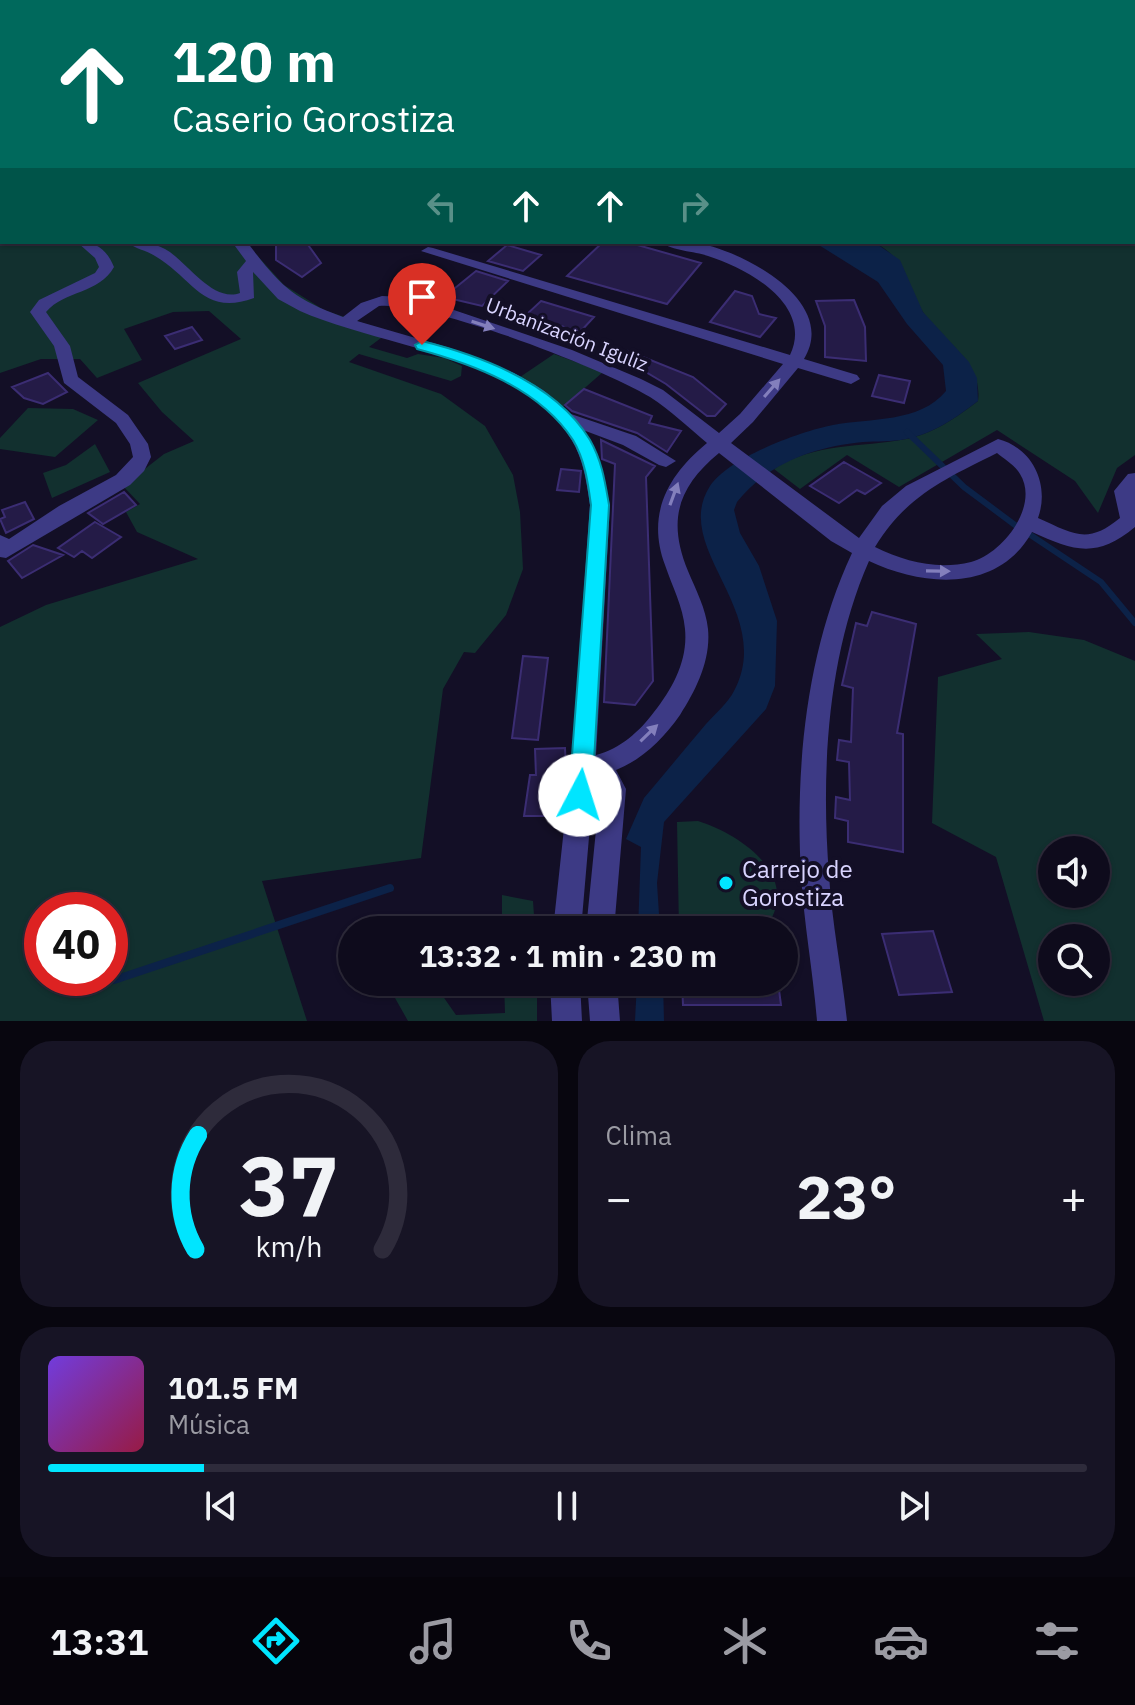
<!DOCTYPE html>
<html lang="es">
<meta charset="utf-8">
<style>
:root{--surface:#0e0b1c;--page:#171425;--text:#f1f3f6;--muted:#9b9ba3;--line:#2e2b3b;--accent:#00e5ff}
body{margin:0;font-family:"IBM Plex Sans",sans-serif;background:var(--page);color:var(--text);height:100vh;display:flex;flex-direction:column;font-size:30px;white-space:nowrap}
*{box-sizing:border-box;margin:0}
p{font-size:26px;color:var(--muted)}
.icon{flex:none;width:44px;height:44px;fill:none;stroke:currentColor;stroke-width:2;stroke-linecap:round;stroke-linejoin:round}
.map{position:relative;height:1021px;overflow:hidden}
.sheet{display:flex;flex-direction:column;gap:20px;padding:20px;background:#08060f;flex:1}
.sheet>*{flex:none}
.banner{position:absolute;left:0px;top:0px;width:1136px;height:244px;box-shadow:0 2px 6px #0004,0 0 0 2px var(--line);background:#00695c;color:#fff;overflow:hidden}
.tools{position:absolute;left:1038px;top:836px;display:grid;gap:16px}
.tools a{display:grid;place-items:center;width:72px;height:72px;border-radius:50%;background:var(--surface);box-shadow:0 2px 6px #0004,0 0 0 2px var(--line);font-size:40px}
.speed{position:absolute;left:24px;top:892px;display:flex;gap:16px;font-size:40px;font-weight:700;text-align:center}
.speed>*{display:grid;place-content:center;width:104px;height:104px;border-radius:50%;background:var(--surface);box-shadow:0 2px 6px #0004,0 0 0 2px var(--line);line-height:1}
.speed .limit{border:12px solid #d22;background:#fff;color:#111}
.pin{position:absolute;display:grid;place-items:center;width:68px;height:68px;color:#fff;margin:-82px -34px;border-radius:50% 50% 50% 0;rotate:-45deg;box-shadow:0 0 8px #0007}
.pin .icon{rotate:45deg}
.me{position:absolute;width:88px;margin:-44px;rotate:5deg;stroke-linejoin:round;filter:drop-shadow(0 0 6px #0008)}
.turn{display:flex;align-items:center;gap:28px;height:168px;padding:0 40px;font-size:36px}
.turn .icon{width:104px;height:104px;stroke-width:2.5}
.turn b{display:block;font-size:56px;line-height:68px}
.lanes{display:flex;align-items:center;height:76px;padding:0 40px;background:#0003;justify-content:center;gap:40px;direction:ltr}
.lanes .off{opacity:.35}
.big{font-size:60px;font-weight:700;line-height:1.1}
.sheet .tile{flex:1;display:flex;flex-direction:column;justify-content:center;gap:12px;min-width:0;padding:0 28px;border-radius:32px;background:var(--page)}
.sheet .dial{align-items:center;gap:0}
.dial svg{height:208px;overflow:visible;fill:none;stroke:var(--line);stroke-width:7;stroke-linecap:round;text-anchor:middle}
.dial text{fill:var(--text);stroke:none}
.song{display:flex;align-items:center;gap:24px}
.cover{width:96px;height:96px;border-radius:12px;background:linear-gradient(135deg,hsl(260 70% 55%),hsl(340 70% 35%))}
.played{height:8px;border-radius:4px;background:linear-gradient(90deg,var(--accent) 15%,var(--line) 15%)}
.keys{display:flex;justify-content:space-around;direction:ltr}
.heat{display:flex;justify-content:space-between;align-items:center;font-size:44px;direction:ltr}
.sheet .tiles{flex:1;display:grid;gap:20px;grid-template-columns:1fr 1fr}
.tile:last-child{grid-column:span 2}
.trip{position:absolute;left:338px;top:916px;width:460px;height:80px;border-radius:40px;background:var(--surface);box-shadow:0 2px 6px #0004,0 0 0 2px var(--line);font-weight:700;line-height:80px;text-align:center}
.menu{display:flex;height:128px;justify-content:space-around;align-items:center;background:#06040b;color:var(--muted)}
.menu .icon{width:56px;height:56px}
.menu .current{color:var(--accent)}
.menu b{font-size:36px;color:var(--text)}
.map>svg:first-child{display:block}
.green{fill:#12302f;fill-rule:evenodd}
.water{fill:#0c2248}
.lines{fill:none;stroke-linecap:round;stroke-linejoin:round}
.stream-far1{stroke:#0c2248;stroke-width:6}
.stream{stroke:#0c2248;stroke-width:8}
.building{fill:#241b47;stroke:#3b2d73;stroke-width:2}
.minor{fill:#3d3a85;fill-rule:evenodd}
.oneway{fill:#837fbc}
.route{fill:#00e5ff;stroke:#0095a6;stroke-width:2}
.poi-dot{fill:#00e5ff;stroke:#130f26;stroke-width:3}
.labels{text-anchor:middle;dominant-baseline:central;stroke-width:8;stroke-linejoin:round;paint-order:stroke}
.street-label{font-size:20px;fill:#d9d4ff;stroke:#130f26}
.near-poi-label{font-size:24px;fill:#d9d4ff;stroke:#130f26;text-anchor:start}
</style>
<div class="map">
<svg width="1135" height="1021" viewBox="0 0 1135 1021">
<rect width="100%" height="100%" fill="#130f26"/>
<path class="green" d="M0,0h317l-315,2v240h243l39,43 40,25 65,22 -20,15 38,11 11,-4 26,4 18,8 -1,10 -10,5 -92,-27 -10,8 92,32 44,32 28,49 7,37 3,57 -17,46 -31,38 -11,-1 -21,37 -22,169 -159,23 45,140h-307v-394l46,-22 152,-46 -61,-27 -11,-20 14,-8 -17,-18 41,-32 30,-13 -32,-29 -24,-29 103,-44 -32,-28 -36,1 -49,17 18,31 -45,18 -17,-19h-39l-41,14zM42,910h68v68h-68z
M366,0h526l-531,2z
M1135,65v390l-18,13 -19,45 -23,-32 -78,-51 -98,57 -52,-32 -47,34 -26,-20c41,-27 87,-21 132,-30 27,-5 51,-22 72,-38 5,-40 -33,-57 -53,-86 -22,-31 -13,-52 -51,-73h260z
M554,354l49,18 -40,35 -43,-30z
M28,408l45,1 25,11 -43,37 -55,-8v-11z
M95,444l15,28 -58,26 -9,-25 23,-8z
M1029,632l55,8 51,21v360h-91l-48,-164 -64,-34 6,-146 64,-18 -26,-25zM1052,850h44v44h-44zM1052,938h44v44h-44z
M698,821c44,14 107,57 66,109h-85l-2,-108z
M502,895l31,6 2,29h-33z
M386,982h47l23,33 49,-2 -1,-31h33v39h-129z"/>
<path class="water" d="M814,242h60l26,18 23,52 46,50 8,16 1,23c-21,16 -45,33 -72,38 -14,3 -29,2 -43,3 -49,5 -95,21 -126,60l-3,8 6,23 19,33 18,55 -2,65 -9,23 -102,113 -7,61 3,47h-22l3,-83 -15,-8 18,-41c21,-25 41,-49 62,-74 9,-10 22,-21 28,-33 42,-80 -64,-143 -24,-205 18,-28 91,-55 123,-61 37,-7 87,-2 113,-34l-3,-26 -36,-41 -29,-42z
M637,982h26l1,39h-29z"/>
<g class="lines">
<path class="stream-far1" d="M907,432l57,55 55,41
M1026,532l75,50 34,41"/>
<path class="stream" d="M114,980l276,-92"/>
</g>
<path class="building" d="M306,242l15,21 -19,14 -26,-17v-15z
M603,242l31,2 67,19 -34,41 -100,-28z
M507,245l34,10 -18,16 -35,-10z
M476,271l32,10 -26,25 -38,-9z
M735,291l17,5 7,18 17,4 -16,19 -50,-15z
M854,300l11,27 1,34 -41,-4v-31l-9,-25z
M541,301l53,16 -14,15 -54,-17z
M192,327l10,13 -27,9 -10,-13z
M628,351l65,26 33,27 -11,12h-8l-41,-32 -42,-25z
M48,373l19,19 -24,12 -19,-6 -12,-11z
M879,375l31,6 -6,22 -32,-7z
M584,389l68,27 -3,7 32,8 -14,21 -30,-19 -65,-22 -7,-6z
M601,440l54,26 -9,11 7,204 -18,24 -31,-3 11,-238 -13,-5z
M844,462l37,21 -16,11 -8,-4 -18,13 -29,-17z
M561,469l20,2 -2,21 -22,-2z
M124,492l12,13 -33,19 -15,-11z
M25,502l9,17 -28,14 -6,-14 5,-2 -3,-7z
M95,522l26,15 -29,21 -10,-7 -8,6 -16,-9z
M33,545l30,10 -41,23 -14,-17z
M872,612l44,12 -19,109 6,1v118l-55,-10v-21l-13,-3 1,-21 14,3 -1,-38 -12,-2 2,-20 12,2 2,-54 -11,-3 14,-62 11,3z
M523,656l25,2 -10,82 -26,-2z
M565,748l1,21 -6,47h-36l6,-41h6l-1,-26z
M933,931l19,61 -53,3 -17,-61z
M682,982h96l3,23h-98z"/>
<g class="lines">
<path class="minor" d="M347,0h13l-14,2z
M893,0h18l-19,2z
M967,0h13l-14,2z
M990,0h12l-13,2z
M1057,0h12l-13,2z
M1128,0h7v4l-8,-2z
M1135,43v7h-1v-7z
M1135,58v7h-1v-7z
M0,201h2l-2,9z
M77,242c19,0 29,6 37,25 -15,27 -49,23 -68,45l24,34 8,31 50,38 20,29 3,13 -7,14 -14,14 -124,73 -6,-1v-22l9,4 50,-33 57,-31 17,-18 -3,-13 -14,-21 -52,-40 -10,-37 -24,-34 9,-12 56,-27 4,-6 -4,-9z
M127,242c14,0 25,0 38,7 22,12 47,54 75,44l-3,-21 9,-11 -14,-19h15c32,42 44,56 96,75l18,-14 21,-7 23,1 40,10 127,43 69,29 22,11 56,43 21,-19 43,-50 -362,-113 7,-4 5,1 357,107c24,-50 -43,-87 -82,-99 -14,-5 -36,-5 -47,-14 10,0 21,-1 31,0 46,6 148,58 112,117l53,16 3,4 -9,5 -53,-16 -45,54 -22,21 128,95 23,-32 24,-20 92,-47c35,9 52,46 40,79 36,16 49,27 82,0l-6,-27 14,-17 7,-1v54c-39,32 -61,24 -103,5 -34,61 -108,55 -163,29 -42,95 -48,212 -40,314 3,49 13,97 18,146h-30c-4,-49 -13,-97 -16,-146 -6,-107 5,-224 51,-322l-21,-12 -112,-88c-41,34 -52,67 -31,118 8,19 18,38 20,58 3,31 -12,61 -28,86 -17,24 -37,44 -64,55l10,19 -12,141h-28l14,-140 -6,-11 -13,151h-28l20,-185 17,-240c-3,-20 -6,-41 -15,-59 -46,-89 -192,-98 -275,-135l-22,-12 -25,-27 1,26c-51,19 -61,-20 -99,-42 -9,-6 -20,-7 -28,-14zM379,306c51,-5 225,63 271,91 20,13 39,31 57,46 -39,32 -61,71 -42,122 7,21 18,41 20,64 3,31 -12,59 -31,83 -14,19 -34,37 -58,43l14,-250 -12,-49 -15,-26 40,15 36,20 7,2 10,-6 -40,-25 -65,-22 -28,-24 -29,-17 -64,-25 -93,-27zM997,453c7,6 18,12 23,21 20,32 -18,80 -49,88 -34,8 -65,0 -96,-15 31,-51 70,-68 122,-94z
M550,982h30l2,39h-30z
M587,982h30l3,39h-30z"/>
</g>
<defs><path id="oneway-solid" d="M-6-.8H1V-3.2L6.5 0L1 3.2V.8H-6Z" transform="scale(2)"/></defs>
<g class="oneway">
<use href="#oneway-solid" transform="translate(483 325) rotate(18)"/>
<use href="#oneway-solid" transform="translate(772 388) rotate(-49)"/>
<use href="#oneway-solid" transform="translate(674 494) rotate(-70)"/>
<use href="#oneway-solid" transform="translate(938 571) rotate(1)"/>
<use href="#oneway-solid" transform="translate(649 733) rotate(-44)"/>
</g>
<path class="route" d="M422,341c60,15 134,42 168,99 12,21 15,42 19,65l-17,290 -3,7 -9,3 -8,-3 -3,-7 22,-290c-3,-22 -6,-45 -18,-65 -34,-52 -100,-76 -156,-91l-2,-4z"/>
<circle class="poi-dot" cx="726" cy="883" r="8"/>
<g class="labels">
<g class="street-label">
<text transform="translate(567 334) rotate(21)">Urbanización Iguliz</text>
</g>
<g class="near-poi-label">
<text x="742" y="869">Carrejo de<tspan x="742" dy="28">Gorostiza</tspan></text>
</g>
</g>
</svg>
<div class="tools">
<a><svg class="icon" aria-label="sound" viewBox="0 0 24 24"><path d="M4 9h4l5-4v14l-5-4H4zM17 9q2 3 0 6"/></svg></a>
<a><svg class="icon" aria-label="search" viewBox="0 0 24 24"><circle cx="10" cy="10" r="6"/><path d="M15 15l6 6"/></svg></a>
</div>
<div class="speed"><div class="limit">40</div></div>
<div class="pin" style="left:422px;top:345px;background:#d93025"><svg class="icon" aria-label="arrive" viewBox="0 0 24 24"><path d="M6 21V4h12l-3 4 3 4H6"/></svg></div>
<svg class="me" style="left:580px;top:795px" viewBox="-20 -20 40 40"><circle r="19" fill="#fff"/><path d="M0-13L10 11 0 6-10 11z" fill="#00e5ff"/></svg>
<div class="trip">13:32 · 1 min · 230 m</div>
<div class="banner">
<div class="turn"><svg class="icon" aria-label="ahead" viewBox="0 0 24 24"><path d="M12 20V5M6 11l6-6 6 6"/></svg><div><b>120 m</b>Caserio Gorostiza</div></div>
<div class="lanes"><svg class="icon off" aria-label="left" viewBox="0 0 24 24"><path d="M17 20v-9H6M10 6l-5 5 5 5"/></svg><svg class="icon" aria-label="ahead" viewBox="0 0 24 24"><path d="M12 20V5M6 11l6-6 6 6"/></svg><svg class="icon" aria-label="ahead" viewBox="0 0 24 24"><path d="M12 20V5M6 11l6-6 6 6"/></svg><svg class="icon off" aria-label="right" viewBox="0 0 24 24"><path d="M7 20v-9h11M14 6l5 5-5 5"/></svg></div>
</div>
</div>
<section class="sheet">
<div class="tiles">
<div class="tile dial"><svg viewBox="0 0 100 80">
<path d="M14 69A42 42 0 1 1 86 69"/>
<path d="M14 69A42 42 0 0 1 15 25" stroke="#00e5ff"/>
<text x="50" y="56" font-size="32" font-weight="700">37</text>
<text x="50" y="72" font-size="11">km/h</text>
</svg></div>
<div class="tile"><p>Clima</p>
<div class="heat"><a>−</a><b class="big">23°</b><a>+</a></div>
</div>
<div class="tile">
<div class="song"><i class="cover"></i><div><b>101.5 FM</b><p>Música</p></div></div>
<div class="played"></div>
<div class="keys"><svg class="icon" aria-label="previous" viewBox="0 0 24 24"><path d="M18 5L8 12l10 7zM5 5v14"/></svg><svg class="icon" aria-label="pause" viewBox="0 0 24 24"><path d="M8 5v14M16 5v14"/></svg><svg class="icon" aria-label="next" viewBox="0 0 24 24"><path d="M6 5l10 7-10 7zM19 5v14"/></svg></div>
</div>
</div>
</section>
<nav class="menu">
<b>13:31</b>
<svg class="icon current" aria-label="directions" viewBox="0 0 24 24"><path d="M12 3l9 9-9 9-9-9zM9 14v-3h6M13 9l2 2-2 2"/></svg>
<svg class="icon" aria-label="music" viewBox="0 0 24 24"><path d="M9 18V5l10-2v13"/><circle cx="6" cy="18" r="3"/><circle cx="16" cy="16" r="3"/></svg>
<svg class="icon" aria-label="phone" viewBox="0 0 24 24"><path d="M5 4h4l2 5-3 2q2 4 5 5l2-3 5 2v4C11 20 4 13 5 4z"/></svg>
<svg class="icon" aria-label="climate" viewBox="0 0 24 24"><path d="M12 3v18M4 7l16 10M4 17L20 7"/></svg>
<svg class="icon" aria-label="car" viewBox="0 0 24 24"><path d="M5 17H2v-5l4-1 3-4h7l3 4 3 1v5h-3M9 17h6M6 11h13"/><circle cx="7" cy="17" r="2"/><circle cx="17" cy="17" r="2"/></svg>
<svg class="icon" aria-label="filters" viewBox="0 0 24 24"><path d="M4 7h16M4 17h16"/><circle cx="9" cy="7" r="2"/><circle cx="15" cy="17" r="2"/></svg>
</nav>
